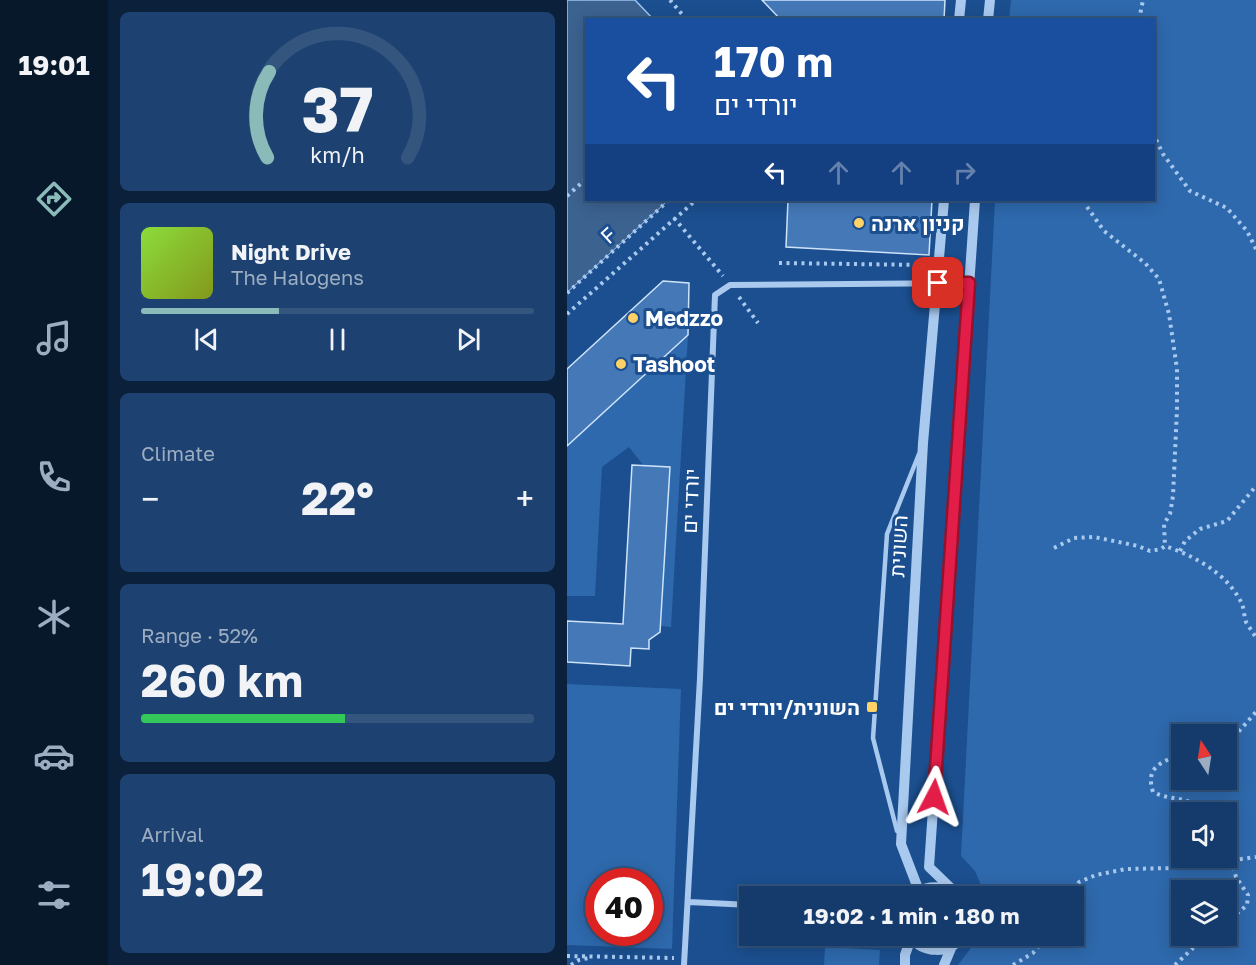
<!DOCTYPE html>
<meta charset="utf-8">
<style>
:root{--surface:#143b6b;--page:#1d4271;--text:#f1f3f6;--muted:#9dadc1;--line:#33557e;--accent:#8bbbb9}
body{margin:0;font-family:"Golos Text",Heebo,sans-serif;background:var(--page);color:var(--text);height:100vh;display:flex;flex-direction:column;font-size:22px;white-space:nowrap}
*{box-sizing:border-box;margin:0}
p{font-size:20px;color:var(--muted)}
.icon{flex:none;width:33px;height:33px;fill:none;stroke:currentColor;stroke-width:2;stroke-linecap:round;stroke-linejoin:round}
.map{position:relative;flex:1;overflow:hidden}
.details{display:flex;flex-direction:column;gap:12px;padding:12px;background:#0b203b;width:459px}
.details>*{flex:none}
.hud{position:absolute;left:18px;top:18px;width:570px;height:183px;border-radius:0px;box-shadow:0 3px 15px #0003,0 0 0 2px var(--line);background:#1a4fa0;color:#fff;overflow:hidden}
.needle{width:39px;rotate:348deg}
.fabs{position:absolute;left:604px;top:724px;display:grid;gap:12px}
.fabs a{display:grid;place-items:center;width:66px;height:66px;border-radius:0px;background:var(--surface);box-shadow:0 3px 15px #0003,0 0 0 2px var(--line);font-size:30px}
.speed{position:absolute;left:18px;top:868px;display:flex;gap:12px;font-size:30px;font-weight:700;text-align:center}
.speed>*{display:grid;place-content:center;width:78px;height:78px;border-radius:50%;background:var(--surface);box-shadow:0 3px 15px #0003,0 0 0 2px var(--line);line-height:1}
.speed .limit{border:9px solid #d22;background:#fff;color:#111}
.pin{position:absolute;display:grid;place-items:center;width:51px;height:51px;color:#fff;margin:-26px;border-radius:12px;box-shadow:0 3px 9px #0006}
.me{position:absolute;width:66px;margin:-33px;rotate:4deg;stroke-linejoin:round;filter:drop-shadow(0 0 4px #0008)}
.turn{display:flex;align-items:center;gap:21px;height:126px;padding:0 30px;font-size:27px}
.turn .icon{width:78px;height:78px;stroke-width:2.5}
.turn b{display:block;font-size:42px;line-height:51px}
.lanes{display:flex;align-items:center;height:57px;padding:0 30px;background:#0003;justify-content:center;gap:30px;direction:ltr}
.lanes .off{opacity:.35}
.big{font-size:45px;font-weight:700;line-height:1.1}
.details .widget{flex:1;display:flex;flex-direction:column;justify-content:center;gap:9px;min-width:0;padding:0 21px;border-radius:9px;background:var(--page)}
.details .dial{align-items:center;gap:0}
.dial svg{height:156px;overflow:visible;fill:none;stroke:var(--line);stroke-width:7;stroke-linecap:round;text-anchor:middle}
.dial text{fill:var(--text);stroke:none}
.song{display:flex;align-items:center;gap:18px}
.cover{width:72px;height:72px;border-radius:9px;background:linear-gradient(135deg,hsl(90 70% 55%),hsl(70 70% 35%))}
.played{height:6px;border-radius:3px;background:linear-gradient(90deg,var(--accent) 35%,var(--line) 35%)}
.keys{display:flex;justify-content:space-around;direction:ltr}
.heat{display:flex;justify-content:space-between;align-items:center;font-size:33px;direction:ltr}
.charge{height:9px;border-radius:4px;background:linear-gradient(90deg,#34c759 52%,var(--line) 0)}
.trip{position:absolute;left:172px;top:886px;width:345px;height:60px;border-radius:0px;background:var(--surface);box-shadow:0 3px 15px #0003,0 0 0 2px var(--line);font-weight:700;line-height:60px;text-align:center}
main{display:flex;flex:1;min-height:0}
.dock{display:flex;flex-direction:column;width:108px;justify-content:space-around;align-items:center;background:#08182b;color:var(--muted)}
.dock .icon{width:42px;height:42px}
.dock .current{color:var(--accent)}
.dock b{font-size:27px;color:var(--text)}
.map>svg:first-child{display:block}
.green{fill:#2e69ad;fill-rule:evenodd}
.water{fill:#3c6290;stroke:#9cc4f0;stroke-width:1.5}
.pier{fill:#1b4f8f}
.building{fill:#4478b7;stroke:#cfe3fa;stroke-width:1.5}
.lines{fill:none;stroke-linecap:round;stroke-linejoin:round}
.path{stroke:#a9c9ee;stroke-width:4;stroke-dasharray:3 4.5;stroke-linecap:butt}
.service{stroke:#a9c9ee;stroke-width:4.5}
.minor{stroke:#a9c9ee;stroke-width:6}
.tertiary{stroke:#a9c9ee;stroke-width:10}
.route-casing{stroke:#92132f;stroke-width:15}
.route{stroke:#e11d48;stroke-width:10}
.poi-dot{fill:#ffd166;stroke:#1b4f8f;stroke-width:2}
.labels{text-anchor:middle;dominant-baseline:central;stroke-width:6;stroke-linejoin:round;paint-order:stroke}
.poi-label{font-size:21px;font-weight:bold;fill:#fff;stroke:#1b4f8f;text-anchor:start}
.street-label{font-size:21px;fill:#fff;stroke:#1b4f8f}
</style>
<main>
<nav class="dock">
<b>19:01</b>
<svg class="icon current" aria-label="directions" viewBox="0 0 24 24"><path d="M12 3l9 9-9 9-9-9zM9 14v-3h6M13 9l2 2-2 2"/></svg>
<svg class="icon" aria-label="music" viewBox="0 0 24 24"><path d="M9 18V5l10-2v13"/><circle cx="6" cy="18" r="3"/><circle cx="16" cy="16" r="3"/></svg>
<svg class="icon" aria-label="phone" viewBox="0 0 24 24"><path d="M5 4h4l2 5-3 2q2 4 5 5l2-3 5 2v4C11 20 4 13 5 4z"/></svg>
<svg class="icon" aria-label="climate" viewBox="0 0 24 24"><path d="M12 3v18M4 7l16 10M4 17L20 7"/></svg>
<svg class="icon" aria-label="car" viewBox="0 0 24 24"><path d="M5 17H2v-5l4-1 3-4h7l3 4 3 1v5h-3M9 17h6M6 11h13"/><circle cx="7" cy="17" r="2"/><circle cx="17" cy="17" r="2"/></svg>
<svg class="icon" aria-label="filters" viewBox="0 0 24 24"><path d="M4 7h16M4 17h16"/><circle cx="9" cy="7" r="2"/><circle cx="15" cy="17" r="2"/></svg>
</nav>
<section class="details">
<div class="widget dial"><svg viewBox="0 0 100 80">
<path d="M14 69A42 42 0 1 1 86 69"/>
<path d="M14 69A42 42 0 0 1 15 25" stroke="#8bbbb9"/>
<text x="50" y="56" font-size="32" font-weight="700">37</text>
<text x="50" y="72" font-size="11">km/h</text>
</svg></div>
<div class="widget">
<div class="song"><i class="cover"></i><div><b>Night Drive</b><p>The Halogens</p></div></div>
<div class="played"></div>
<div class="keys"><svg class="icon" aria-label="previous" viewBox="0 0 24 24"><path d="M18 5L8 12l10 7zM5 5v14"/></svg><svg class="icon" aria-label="pause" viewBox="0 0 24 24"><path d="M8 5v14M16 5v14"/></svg><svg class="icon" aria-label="next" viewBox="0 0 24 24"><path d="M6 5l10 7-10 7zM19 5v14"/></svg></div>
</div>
<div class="widget"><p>Climate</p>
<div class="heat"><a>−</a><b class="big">22°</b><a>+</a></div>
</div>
<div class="widget"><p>Range · 52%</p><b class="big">260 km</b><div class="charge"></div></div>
<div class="widget"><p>Arrival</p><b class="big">19:02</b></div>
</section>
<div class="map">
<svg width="689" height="965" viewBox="0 0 689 965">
<rect width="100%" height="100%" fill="#1b4f8f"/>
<path class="green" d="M444,0h245v965h-298l22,-29h94v-39h-88l-11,-26 -14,-15 34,-656h158v-180l-144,-1zM615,735h45v45h-45zM615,813h45v45h-45zM615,891h45v45h-45z
M121,335l-17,292 -10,-1 9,-158 -26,-2 -15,-19 -27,20 -7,129h-28v-150z
M0,684l114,5 -9,260 -105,-4zM32,882h50v51h-50z
M258,947l55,3 -1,15h-55z"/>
<path class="water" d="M0,0h68l18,19 -66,1v180h82l-102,93z"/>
<path class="pier" d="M102,200h3l-105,96v-3z"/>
<path class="building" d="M195,0h183l-1,20h-163z
M221,200h144l-3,55 -143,-8z
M96,281l26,2 -1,52 -121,111v-77z
M65,465l38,2 -10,165 -11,8v9l-18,-1 -1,18 -63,-4v-41l56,3z"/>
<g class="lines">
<path class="path" d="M103,0l17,20
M572,20l4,-20
M586,133l10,21 27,37 37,17 20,23 9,18
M0,196l20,-18
M518,200v4l19,27 41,32 14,16 10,35 8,55v40l-4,87 -3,18 -6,10 1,22
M107,218l49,58
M212,263l146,2
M0,293l102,-93
M172,297l19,26
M0,314l129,-114
M487,548l20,-10 20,-1 44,9 12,5 11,-2 4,-3c30,10 63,28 77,58 2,5 2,12 4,18 3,5 7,10 10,16
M613,551l5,-10 15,-12 27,-8 29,-35
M660,740l6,-2 23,-26
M615,754c-21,8 -37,13 -29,38 13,7 26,5 39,11 4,2 8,7 11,10
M505,897l7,-15 17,-7 30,-6 50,-1 80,-11
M660,925l5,-7 15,-13 1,-10 -12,-18 -4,-14 -5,-2
M0,956l107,2
M4,965l8,-5 10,-2
M446,965l20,-12 14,-17
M608,965l18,-17 21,-12"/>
<path class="service" d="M330,831l-24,-93 14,-204 32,-80"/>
<path class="minor" d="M122,902l61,3
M117,965l16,-287 15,-383 15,-10 239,-2"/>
<path class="tertiary" d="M392,20l2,-20
M421,20l2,-20
M352,891l-18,-47 22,-401 21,-243
M391,895l-29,-28 46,-667
M345,897c12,-11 24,-12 39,-7
M343,936c13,18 39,19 53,0
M338,965v-10l6,-17
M377,965l8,-19"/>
</g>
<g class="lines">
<defs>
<path id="route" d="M367,797l35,-514h-31"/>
</defs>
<use href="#route" class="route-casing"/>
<use href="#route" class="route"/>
</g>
<g class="poi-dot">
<circle cx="292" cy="223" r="6"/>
<circle cx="66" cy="318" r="6"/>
<circle cx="54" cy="364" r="6"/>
<rect x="299" y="701" width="12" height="12" rx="3"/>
</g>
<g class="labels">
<g class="poi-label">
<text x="304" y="223">קניון ארנה</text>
<text x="78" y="318">Medzzo</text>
<text x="66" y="364">Tashoot</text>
<text x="293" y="707" text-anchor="end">השונית/יורדי ים</text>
</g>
<g class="street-label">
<text transform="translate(41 235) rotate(-42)">F</text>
<text transform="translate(123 501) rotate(-88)">יורדי ים</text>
<text transform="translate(331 546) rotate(-87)">השונית</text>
</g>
</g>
</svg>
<div class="fabs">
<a><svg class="needle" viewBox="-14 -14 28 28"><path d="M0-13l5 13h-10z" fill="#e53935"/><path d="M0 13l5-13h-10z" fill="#9dadc1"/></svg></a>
<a><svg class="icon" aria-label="sound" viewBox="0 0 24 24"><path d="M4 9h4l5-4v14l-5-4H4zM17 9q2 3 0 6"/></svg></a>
<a><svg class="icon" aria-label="layers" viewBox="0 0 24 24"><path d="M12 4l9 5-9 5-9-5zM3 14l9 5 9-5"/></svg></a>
</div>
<div class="speed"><div class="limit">40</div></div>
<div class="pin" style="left:371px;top:283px;background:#d93025"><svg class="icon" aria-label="arrive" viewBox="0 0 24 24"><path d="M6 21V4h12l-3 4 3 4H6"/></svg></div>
<svg class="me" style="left:367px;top:797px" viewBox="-20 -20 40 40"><path d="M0-17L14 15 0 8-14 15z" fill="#e11d48" stroke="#fff" stroke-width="4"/></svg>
<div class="trip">19:02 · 1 min · 180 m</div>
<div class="hud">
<div class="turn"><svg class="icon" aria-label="left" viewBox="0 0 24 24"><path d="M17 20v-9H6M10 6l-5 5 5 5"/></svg><div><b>170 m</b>יורדי ים</div></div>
<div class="lanes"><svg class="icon" aria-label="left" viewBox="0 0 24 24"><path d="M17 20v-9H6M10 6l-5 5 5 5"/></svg><svg class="icon off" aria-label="ahead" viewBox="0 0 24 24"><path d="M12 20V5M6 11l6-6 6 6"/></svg><svg class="icon off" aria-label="ahead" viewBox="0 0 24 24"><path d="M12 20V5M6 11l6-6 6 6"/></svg><svg class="icon off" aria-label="right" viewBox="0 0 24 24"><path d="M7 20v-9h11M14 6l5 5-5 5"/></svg></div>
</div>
</div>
</main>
